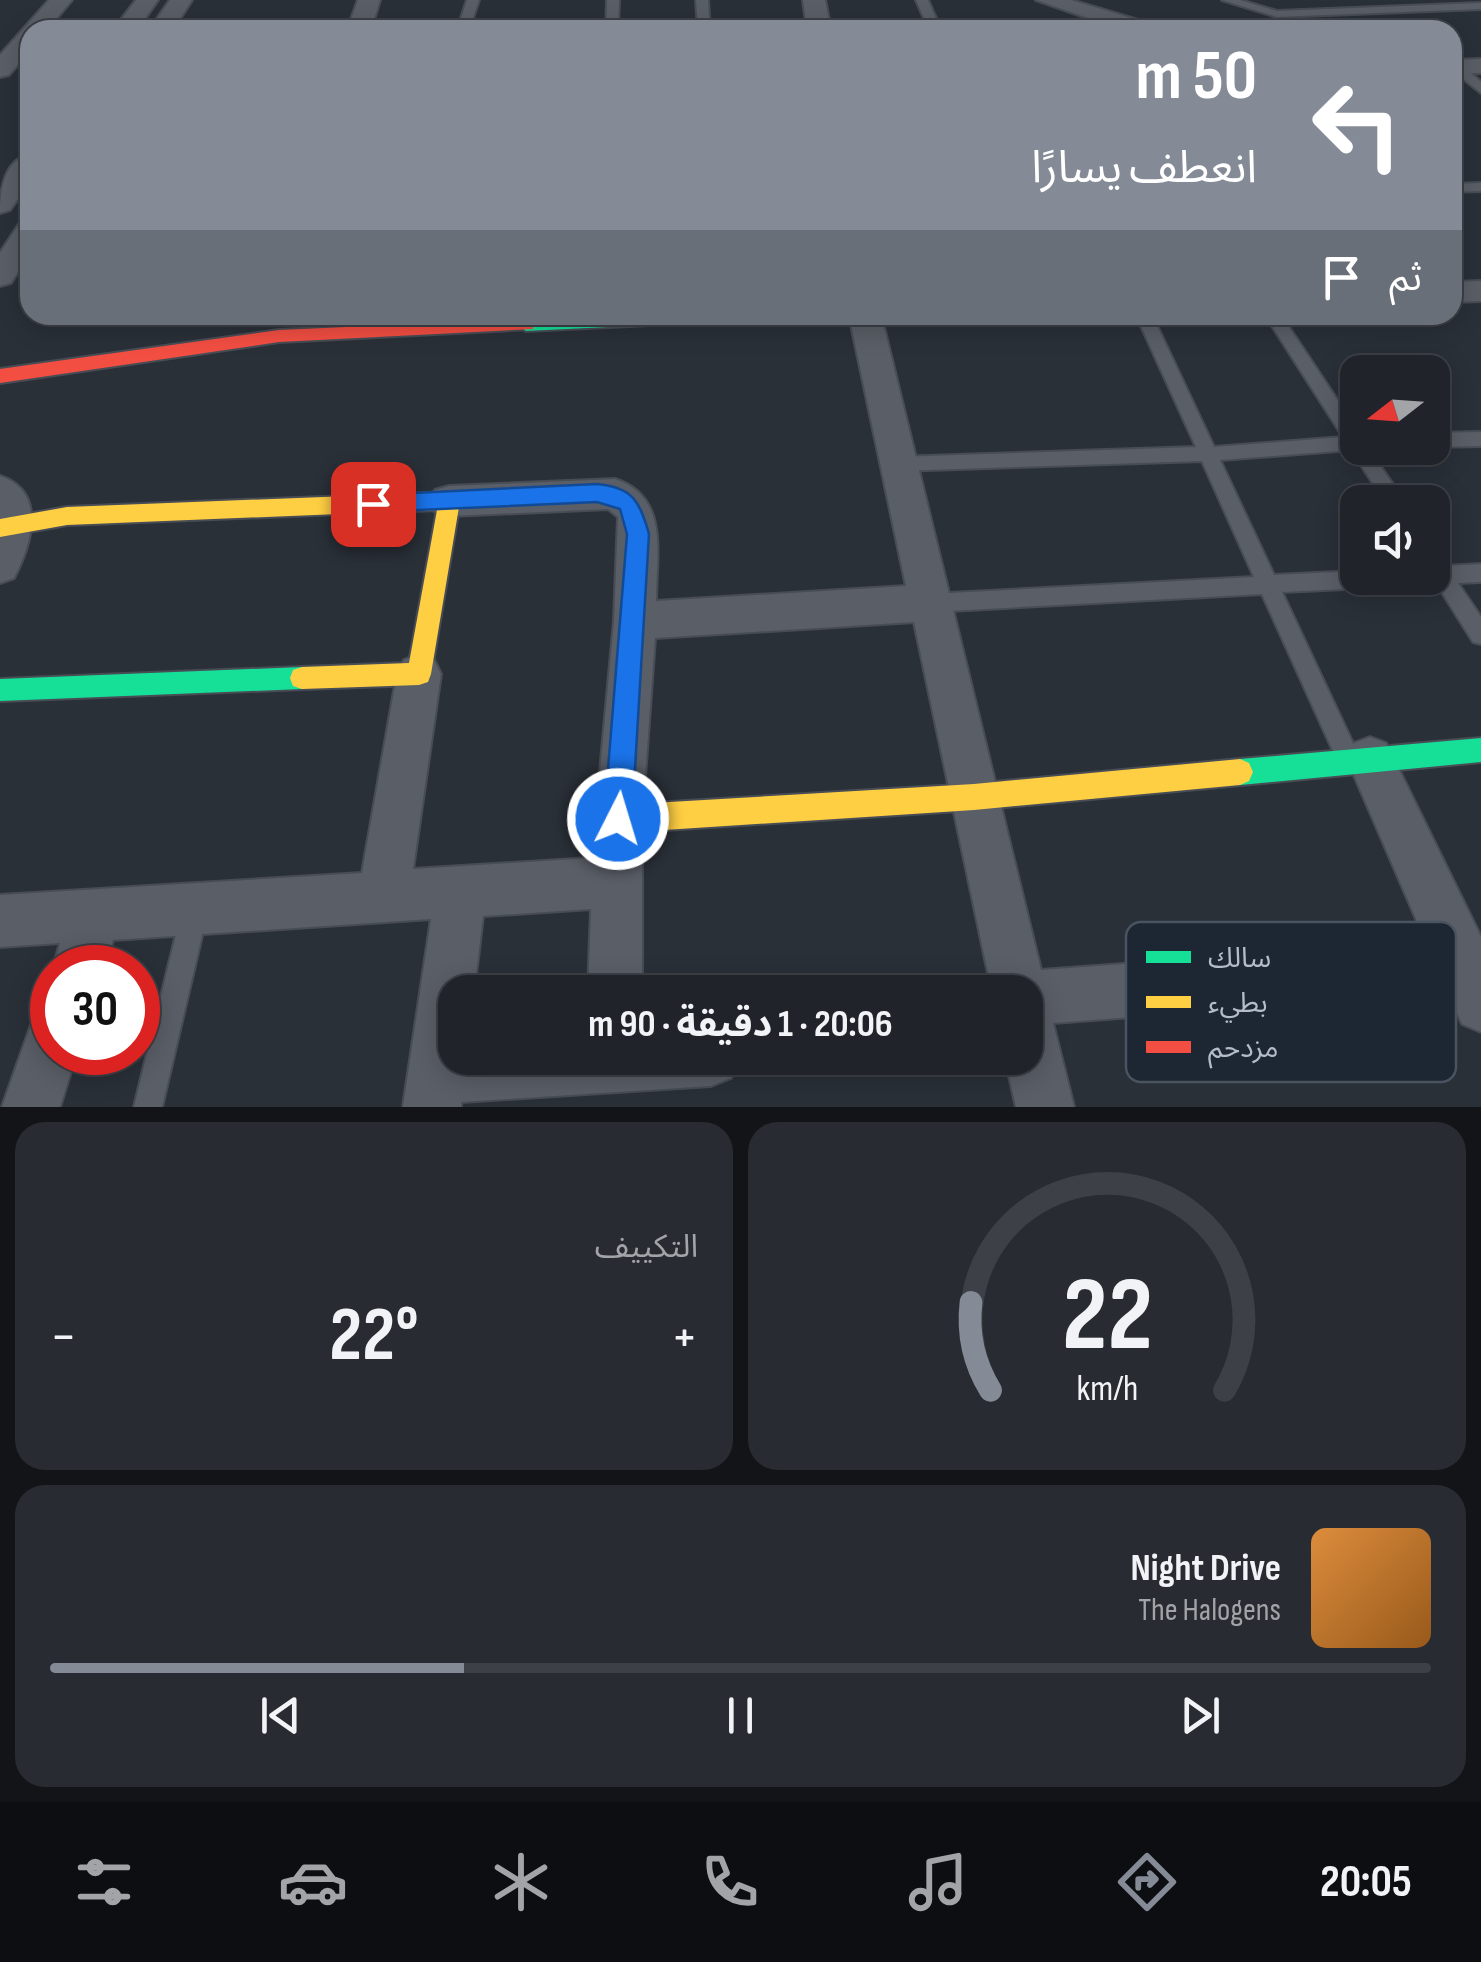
<!DOCTYPE html>
<html lang="ar">
<meta charset="utf-8">
<style>
:root{--surface:#20242a;--page:#282c32;--text:#f1f3f6;--muted:#a2a4a8;--line:#3d4147;--accent:#848b96}
body{margin:0;font-family:"Sofia Sans Condensed","Noto Sans Arabic",sans-serif;background:var(--page);color:var(--text);direction:rtl;height:100vh;display:flex;flex-direction:column;font-size:38px;white-space:nowrap}
*{box-sizing:border-box;margin:0}
p{font-size:32px;color:var(--muted)}
.icon{flex:none;width:55px;height:55px;fill:none;stroke:currentColor;stroke-width:2;stroke-linecap:round;stroke-linejoin:round}
.map{position:relative;height:1107px;overflow:hidden;direction:ltr}
.sheet{display:flex;flex-direction:column;gap:15px;padding:15px;background:#121417;flex:1}
.sheet>*{flex:none}
.banner{position:absolute;left:20px;top:20px;width:1442px;height:305px;border-radius:30px;box-shadow:0 5px 25px #0003,0 0 0 2px var(--line);direction:rtl;background:#848b96;color:#fff;overflow:hidden}
.needle{width:65px;rotate:253deg}
.fabs{position:absolute;left:1340px;top:355px;display:grid;gap:20px}
.fabs a{display:grid;place-items:center;width:110px;height:110px;border-radius:20px;background:var(--surface);box-shadow:0 5px 25px #0003,0 0 0 2px var(--line);font-size:50px}
.speed{position:absolute;left:30px;top:945px;display:flex;gap:20px;font-size:50px;font-weight:700;text-align:center}
.speed>*{display:grid;place-content:center;width:130px;height:130px;border-radius:50%;background:var(--surface);box-shadow:0 5px 25px #0003,0 0 0 2px var(--line);line-height:1}
.speed .limit{border:15px solid #d22;background:#fff;color:#111}
.pin{position:absolute;display:grid;place-items:center;width:85px;height:85px;color:#fff;margin:-42px;border-radius:20px;box-shadow:0 5px 15px #0006}
.me{position:absolute;width:110px;margin:-55px;rotate:5deg;stroke-linejoin:round;filter:drop-shadow(0 0 8px #0008)}
.turn{display:flex;align-items:center;gap:35px;height:210px;padding:0 40px;font-size:45px}
.turn .icon{width:130px;height:130px;stroke-width:2.5}
.turn b{display:block;font-size:70px;line-height:85px}
.then{display:flex;align-items:center;height:95px;padding:0 40px;background:#0003;gap:20px;font-size:38px}
.big{font-size:75px;font-weight:700;line-height:1.1}
.sheet .card{flex:1;display:flex;flex-direction:column;justify-content:center;gap:15px;min-width:0;padding:0 35px;border-radius:30px;background:var(--page)}
.sheet .dial{align-items:center;gap:0}
.dial svg{height:260px;overflow:visible;fill:none;stroke:var(--line);stroke-width:7;stroke-linecap:round;text-anchor:middle}
.dial text{fill:var(--text);stroke:none}
.song{display:flex;align-items:center;gap:30px}
.cover{width:120px;height:120px;border-radius:15px;background:linear-gradient(135deg,hsl(30 70% 55%),hsl(30 70% 35%))}
.played{height:10px;border-radius:5px;background:linear-gradient(90deg,var(--accent) 30%,var(--line) 30%)}
.keys{display:flex;justify-content:space-around;direction:ltr}
.heat{display:flex;justify-content:space-between;align-items:center;font-size:55px;direction:ltr}
.sheet .tiles{flex:1;display:grid;gap:15px;grid-template-columns:1fr 1fr}
.card:last-child{grid-column:span 2}
.trip{position:absolute;left:438px;top:975px;width:605px;height:100px;border-radius:30px;background:var(--surface);box-shadow:0 5px 25px #0003,0 0 0 2px var(--line);font-weight:700;line-height:100px;text-align:center;direction:rtl}
.menu{display:flex;height:160px;justify-content:space-around;align-items:center;background:#0d0e11;color:var(--muted)}
.menu .icon{width:70px;height:70px}
.menu .on{color:var(--accent)}
.menu b{font-size:45px;color:var(--text)}
.map>svg:first-child{display:block}
.lines{fill:none;stroke-linecap:round;stroke-linejoin:round}
.lane-casing{stroke:#484c55;stroke-width:4}
.street-casing{stroke:#484c55;stroke-width:4}
.fast-casing{stroke:#484c55;stroke-width:4}
.slow-casing{stroke:#484c55;stroke-width:4}
.jam-casing{stroke:#484c55;stroke-width:4}
.lane{fill:#5a5e66;fill-rule:evenodd}
.street{fill:#5a5e66;fill-rule:evenodd}
.fast{fill:#16e098;fill-rule:evenodd}
.slow{fill:#ffcf43;fill-rule:evenodd}
.jam{fill:#f24e42;fill-rule:evenodd}
.route{fill:#1a73e8;stroke:#114b97;stroke-width:2.5}
.key{fill:#1d2633;stroke:#4a5360;stroke-width:2.5}
.key-label{font-size:28px;fill:#b4bcc9}
</style>
<div class="map">
<svg width="1481" height="1107" viewBox="0 0 1481 1107">
<rect width="100%" height="100%" fill="#2a3038"/>
<g class="lines">
<defs>
<path id="lane" d="M467,0h12l-10,30h-12z
M607,0h12l-1,30h-12z
M696,0h12l2,30h-12z
M916,0h12l13,30h-12z
M1222,0h18l37,11 204,-8v6l-204,8z
M1452,64h8l21,18v11l-29,-23z
M1481,183v8l-29,1v-8z
M1136,315h16l62,132 129,-10 -78,-122h16l77,116v17h10l37,54h-20l-34,-52 -131,10 54,115 84,-4v7h39l-3,6 -7,3 -105,5 76,162 -4,8 -8,3 -8,-3 -76,-168 -332,18 -7,-3 -3,-6 3,-6 7,-3 324,-17 -52,-116 -306,10 -9,-7 9,-7 300,-10z
M1481,432v14l-49,1v-14z
M1432,552l7,2 8,12 34,-2v18l-23,1 23,34v27l-8,-2 -37,-59 -10,-2 -2,-3h8z
M195,897l9,4 4,9 -46,197h-28l48,-197 4,-9z"/>
<path id="street" d="M49,0h23l-25,30h-17v21l-21,24 -9,2v-22z
M136,0h22l-21,30h-24z
M170,0h22l-19,30h-24z
M358,0h22l-9,30h-24z
M803,0h22l6,30h-24z
M1036,0h35l84,25 4,5h-37z
M1481,59v14l-29,1v-14z
M30,154v28l-20,28 -10,3c0,-23 4,-53 30,-59z
M30,221v32l-19,30 -11,3v-33l19,-29z
M1481,281v20l-29,1v-20z
M849,315h32l160,655 385,-28 -79,-183 7,-16 16,-6 16,6 95,194v95l-19,-8 -14,-31 -395,30 21,84h-58l-11,-49h20v-66h-33l-78,-370 -259,16 -13,181v173h-54l3,-83 -108,7 -9,76h-19v66h284l-8,20 -20,8 -250,16v5h-58l28,-188 -318,21 -8,28 -53,3 8,-28 -60,4v-52l362,-22 35,-199 7,-14 15,-6 15,6 7,14 -28,195 179,-11 22,-237 4,-104 -10,-8 -159,7 -14,-4 -5,-11 5,-11 14,-4 166,-7c55,18 41,75 41,122l250,-15z
M0,476c48,16 31,69 14,102l-14,5z
M52,1014v38h25l-17,55h-58l30,-85z"/>
<path id="fast" d="M604,315h137l-9,6 -206,10 -9,-6 9,-6z
M302,667l9,3 3,8 -3,8 -9,3 -302,12v-22z
M1481,738v24l-241,23 -9,-4 -4,-9 4,-9 9,-4z"/>
<path id="slow" d="M449,492l11,9 -29,173 -3,8 -9,3 -117,4 -9,-3 -3,-8 3,-8 9,-3 107,-4 28,-153 -370,15 -67,12v-18l67,-12z
M1240,759l9,4 4,9 -4,9 -9,4 -266,25 -356,23 -10,-4 -4,-10 4,-10 10,-4 356,-21z"/>
<path id="jam" d="M526,319l7,2v8l-254,13 -279,41v-14l279,-39z"/>
</defs>
<use href="#lane" class="lane-casing"/>
<use href="#street" class="street-casing"/>
<use href="#fast" class="fast-casing"/>
<use href="#slow" class="slow-casing"/>
<use href="#jam" class="jam-casing"/>
<use href="#lane" class="lane"/>
<use href="#street" class="street"/>
<use href="#fast" class="fast"/>
<use href="#slow" class="slow"/>
<use href="#jam" class="jam"/>
</g>
<path class="route" d="M597,484c36,3 43,18 52,50l-17,285 -4,10 -10,4 -9,-4 -5,-10 23,-285 -7,-25 -23,-7 -224,10 -11,-8 11,-9z"/>
<rect x="1126" y="922" width="330" height="160" rx="15" class="key"/>
<rect x="1146" y="951" width="45" height="12" fill="#16e098"/>
<rect x="1146" y="996" width="45" height="12" fill="#ffcf43"/>
<rect x="1146" y="1041" width="45" height="12" fill="#f24e42"/>
<g class="key-label">
<text x="1208" y="967">سالك</text>
<text x="1208" y="1012">بطيء</text>
<text x="1208" y="1057">مزدحم</text>
</g>
</svg>
<div class="fabs">
<a><svg class="needle" viewBox="-14 -14 28 28"><path d="M0-13l5 13h-10z" fill="#e53935"/><path d="M0 13l5-13h-10z" fill="#a2a4a8"/></svg></a>
<a><svg class="icon" aria-label="sound" viewBox="0 0 24 24"><path d="M4 9h4l5-4v14l-5-4H4zM17 9q2 3 0 6"/></svg></a>
</div>
<div class="speed"><div class="limit">30</div></div>
<div class="pin" style="left:373px;top:504px;background:#d93025"><svg class="icon" aria-label="arrive" viewBox="0 0 24 24"><path d="M6 21V4h12l-3 4 3 4H6"/></svg></div>
<svg class="me" style="left:618px;top:819px" viewBox="-20 -20 40 40"><circle r="17" fill="#1a73e8" stroke="#fff" stroke-width="3"/><path d="M0-11L8 9 0 5-8 9z" fill="#fff"/></svg>
<div class="trip">20:06 · 1 دقيقة · 90 m</div>
<div class="banner">
<div class="turn"><svg class="icon" aria-label="left" viewBox="0 0 24 24"><path d="M17 20v-9H6M10 6l-5 5 5 5"/></svg><div><b>50 m</b>انعطف يسارًا</div></div>
<div class="then">ثم<svg class="icon" aria-label="arrive" viewBox="0 0 24 24"><path d="M6 21V4h12l-3 4 3 4H6"/></svg></div>
</div>
</div>
<section class="sheet">
<div class="tiles">
<div class="card dial"><svg viewBox="0 0 100 80">
<path d="M14 69A42 42 0 1 1 86 69"/>
<path d="M14 69A42 42 0 0 1 8 42" stroke="#848b96"/>
<text x="50" y="56" font-size="32" font-weight="700">22</text>
<text x="50" y="72" font-size="11">km/h</text>
</svg></div>
<div class="card"><p>التكييف</p>
<div class="heat"><a>−</a><b class="big">22°</b><a>+</a></div>
</div>
<div class="card">
<div class="song"><i class="cover"></i><div><b>Night Drive</b><p>The Halogens</p></div></div>
<div class="played"></div>
<div class="keys"><svg class="icon" aria-label="previous" viewBox="0 0 24 24"><path d="M18 5L8 12l10 7zM5 5v14"/></svg><svg class="icon" aria-label="pause" viewBox="0 0 24 24"><path d="M8 5v14M16 5v14"/></svg><svg class="icon" aria-label="next" viewBox="0 0 24 24"><path d="M6 5l10 7-10 7zM19 5v14"/></svg></div>
</div>
</div>
</section>
<nav class="menu">
<b>20:05</b>
<svg class="icon on" aria-label="directions" viewBox="0 0 24 24"><path d="M12 3l9 9-9 9-9-9zM9 14v-3h6M13 9l2 2-2 2"/></svg>
<svg class="icon" aria-label="music" viewBox="0 0 24 24"><path d="M9 18V5l10-2v13"/><circle cx="6" cy="18" r="3"/><circle cx="16" cy="16" r="3"/></svg>
<svg class="icon" aria-label="phone" viewBox="0 0 24 24"><path d="M5 4h4l2 5-3 2q2 4 5 5l2-3 5 2v4C11 20 4 13 5 4z"/></svg>
<svg class="icon" aria-label="climate" viewBox="0 0 24 24"><path d="M12 3v18M4 7l16 10M4 17L20 7"/></svg>
<svg class="icon" aria-label="car" viewBox="0 0 24 24"><path d="M5 17H2v-5l4-1 3-4h7l3 4 3 1v5h-3M9 17h6M6 11h13"/><circle cx="7" cy="17" r="2"/><circle cx="17" cy="17" r="2"/></svg>
<svg class="icon" aria-label="filters" viewBox="0 0 24 24"><path d="M4 7h16M4 17h16"/><circle cx="9" cy="7" r="2"/><circle cx="15" cy="17" r="2"/></svg>
</nav>
